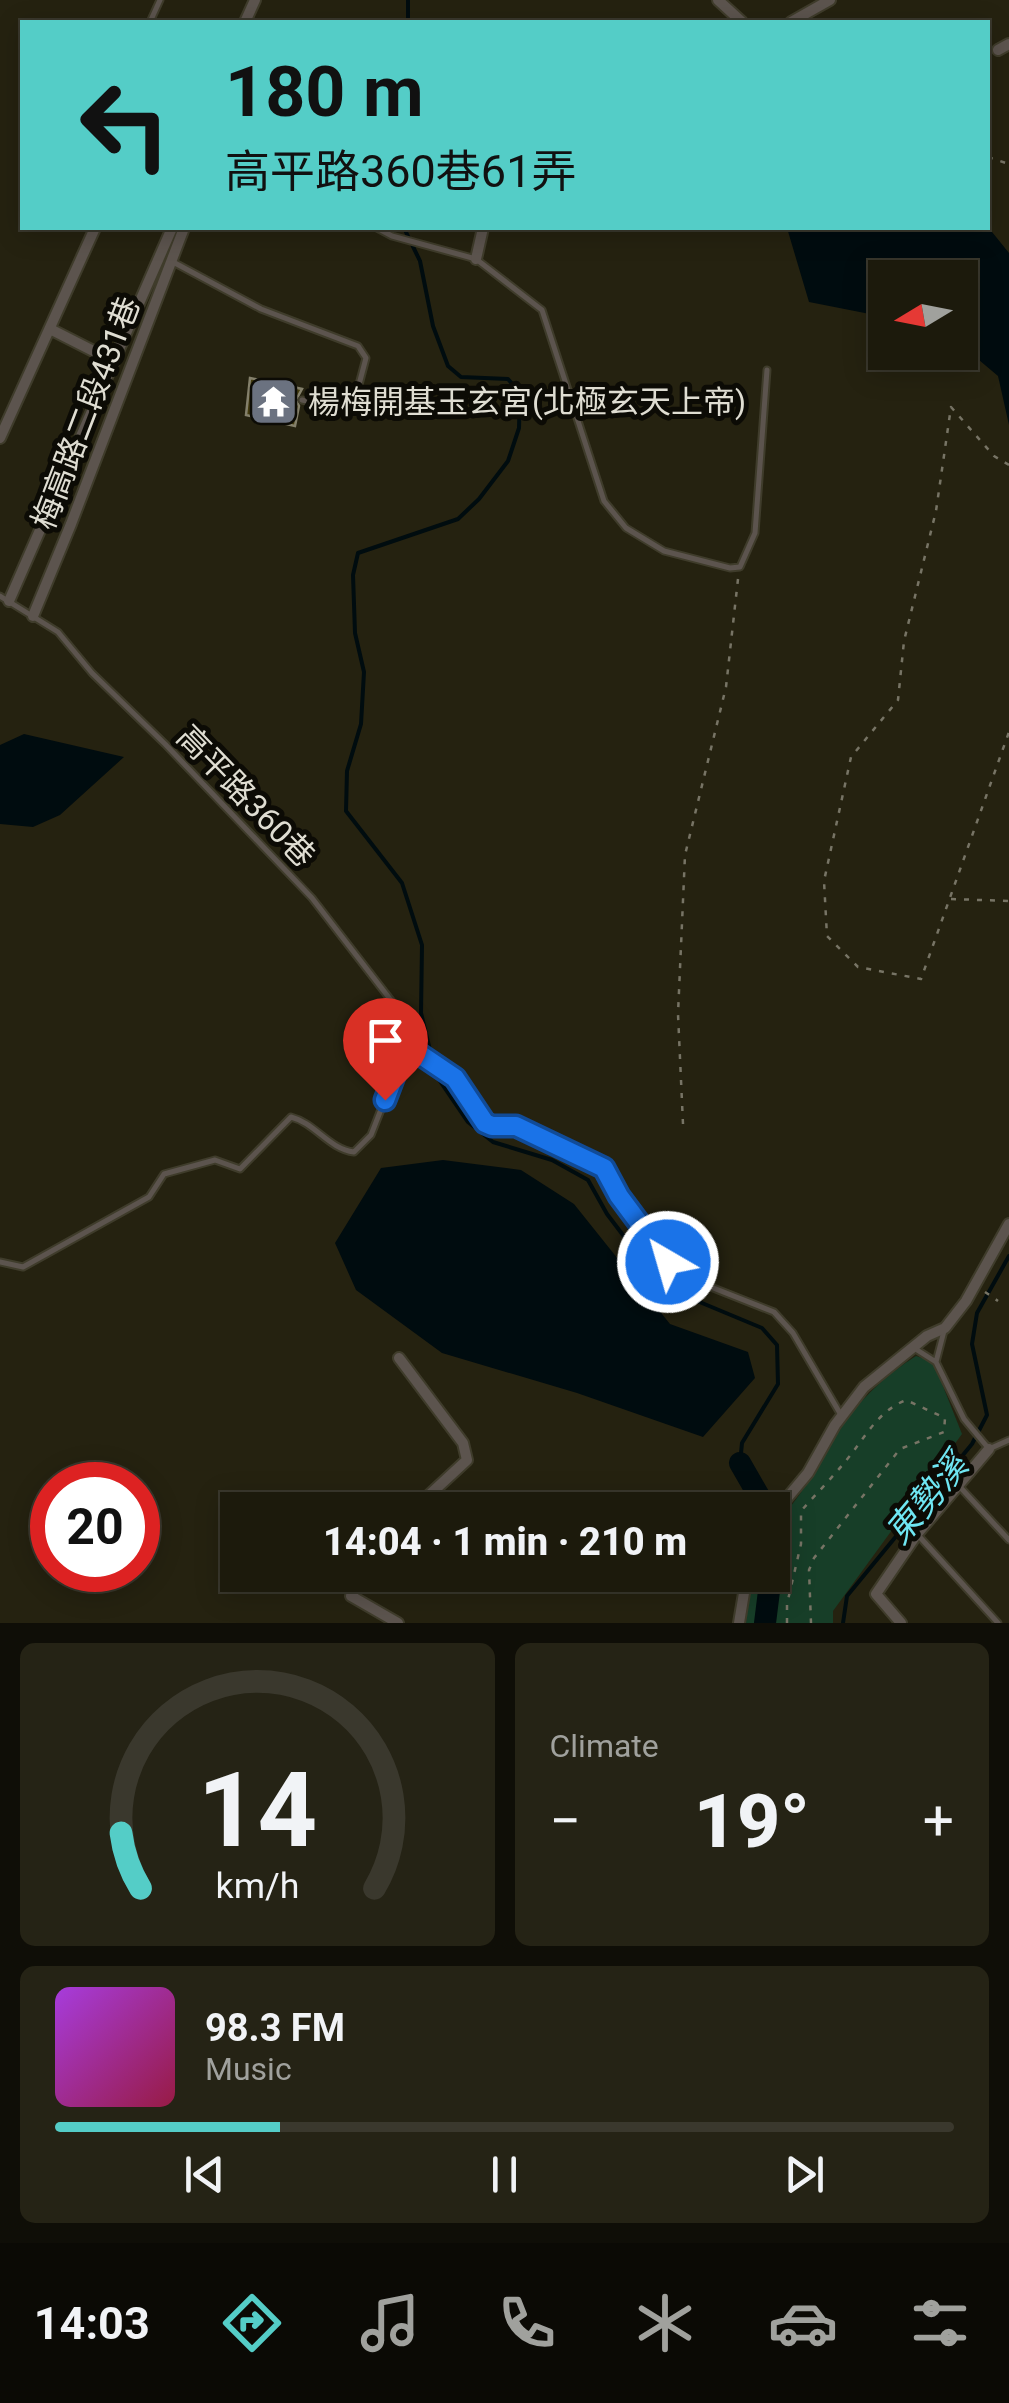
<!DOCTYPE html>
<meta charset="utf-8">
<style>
:root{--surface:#1c1a0c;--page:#252315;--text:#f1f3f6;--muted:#a0a19d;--line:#3a382d;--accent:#54cdc7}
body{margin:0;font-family:Roboto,"Noto Sans TC",sans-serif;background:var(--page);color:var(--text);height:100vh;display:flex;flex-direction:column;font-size:38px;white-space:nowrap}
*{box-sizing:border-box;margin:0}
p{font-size:32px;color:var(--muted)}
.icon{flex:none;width:55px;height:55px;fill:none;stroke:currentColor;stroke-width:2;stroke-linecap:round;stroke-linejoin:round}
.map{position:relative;height:1623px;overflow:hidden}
.side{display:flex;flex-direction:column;gap:20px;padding:20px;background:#0f0e07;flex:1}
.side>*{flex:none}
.guide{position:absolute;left:20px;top:20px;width:970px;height:210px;border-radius:0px;box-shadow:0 5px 25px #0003,0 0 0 2px var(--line);background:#54cdc7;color:#111;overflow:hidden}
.needle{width:65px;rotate:260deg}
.buttons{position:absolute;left:868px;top:260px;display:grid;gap:20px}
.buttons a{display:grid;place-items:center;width:110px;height:110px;border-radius:0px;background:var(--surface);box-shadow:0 5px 25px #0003,0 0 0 2px var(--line);font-size:50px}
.speed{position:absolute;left:30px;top:1462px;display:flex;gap:20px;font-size:50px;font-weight:700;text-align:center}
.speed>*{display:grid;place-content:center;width:130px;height:130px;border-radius:50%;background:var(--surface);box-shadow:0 5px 25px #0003,0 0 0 2px var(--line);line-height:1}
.speed .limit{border:15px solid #d22;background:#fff;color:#111}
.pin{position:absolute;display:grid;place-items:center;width:85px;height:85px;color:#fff;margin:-102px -42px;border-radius:50% 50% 50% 0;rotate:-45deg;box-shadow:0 0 10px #0007}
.pin .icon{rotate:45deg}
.me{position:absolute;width:110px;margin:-55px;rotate:322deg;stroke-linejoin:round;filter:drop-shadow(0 0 8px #0008)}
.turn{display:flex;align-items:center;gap:35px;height:210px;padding:0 40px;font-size:45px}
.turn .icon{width:130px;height:130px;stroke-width:2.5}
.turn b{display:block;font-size:70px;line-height:85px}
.big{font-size:75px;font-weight:800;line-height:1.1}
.side .card{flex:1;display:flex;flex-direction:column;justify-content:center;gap:15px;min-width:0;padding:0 35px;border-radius:15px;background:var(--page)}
.side .dial{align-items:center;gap:0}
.dial svg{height:260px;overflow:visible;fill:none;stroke:var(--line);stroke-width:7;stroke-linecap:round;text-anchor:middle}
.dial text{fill:var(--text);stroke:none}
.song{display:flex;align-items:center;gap:30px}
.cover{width:120px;height:120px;border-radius:15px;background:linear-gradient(135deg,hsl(280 70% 55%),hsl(340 70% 35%))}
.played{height:10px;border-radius:5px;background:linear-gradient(90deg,var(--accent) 25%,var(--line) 25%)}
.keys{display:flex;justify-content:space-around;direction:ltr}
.heat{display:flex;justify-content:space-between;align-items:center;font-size:55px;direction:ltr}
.side .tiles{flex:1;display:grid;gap:20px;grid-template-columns:1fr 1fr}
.card:last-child{grid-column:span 2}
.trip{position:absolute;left:220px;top:1492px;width:570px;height:100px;border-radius:0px;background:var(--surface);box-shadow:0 5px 25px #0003,0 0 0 2px var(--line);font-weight:800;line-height:100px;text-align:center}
.tabs{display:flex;height:160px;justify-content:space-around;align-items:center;background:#0b0a05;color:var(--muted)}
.tabs .icon{width:70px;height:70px}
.tabs .selected{color:var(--accent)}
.tabs b{font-size:45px;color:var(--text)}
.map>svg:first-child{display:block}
.green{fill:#173e28}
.water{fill:#000c0f}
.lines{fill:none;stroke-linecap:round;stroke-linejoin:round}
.stream{stroke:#000c0f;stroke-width:4}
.river{stroke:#000c0f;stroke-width:22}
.building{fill:#443c10;stroke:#84806b;stroke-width:2.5}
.lane-casing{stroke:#3f3c2b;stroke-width:9}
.street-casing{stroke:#3f3c2b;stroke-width:14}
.path{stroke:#777465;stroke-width:2.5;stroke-dasharray:5 8;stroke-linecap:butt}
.lane{stroke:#5c544e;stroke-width:5}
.street{stroke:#5c544e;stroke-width:10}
.route-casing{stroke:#114b97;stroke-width:25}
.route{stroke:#1a73e8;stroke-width:18}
.labels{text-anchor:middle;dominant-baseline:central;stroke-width:10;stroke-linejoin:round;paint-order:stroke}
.poi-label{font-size:32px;fill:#dfddd2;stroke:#0c0b05;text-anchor:start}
.street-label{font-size:32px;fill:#dfddd2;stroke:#0c0b05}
.water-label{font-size:35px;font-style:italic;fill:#6fe6f3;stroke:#0c0b05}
</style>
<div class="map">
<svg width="1009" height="1623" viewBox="0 0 1009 1623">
<rect width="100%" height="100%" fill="#252210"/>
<path class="green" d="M916,1356l17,5 29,73 -129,177v12h-87l4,-48h22l1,-50c29,-26 43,-59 64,-91 20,-32 47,-58 79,-78z"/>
<path class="water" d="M988,227l21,26v172l-11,-49 -38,-32v-66h-75v39l-76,-15 -22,-74z
M24,734l100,23 -64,58 -27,12 -33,-3v-79z
M443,1160l78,10 53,34 96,120 78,28 7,26 -52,59 -126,-44 -135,-40 -86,-63 -21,-47 46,-75z"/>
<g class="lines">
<path class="stream" d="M408,22v-22
M404,228l16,33 13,65 15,40 13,11 47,2 12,14 -1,35 -11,33 -29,38 -21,20 -100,34 -5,22 2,58 9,39 -3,52 -14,47 -1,40 56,72 20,62 -1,68 15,62 32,47 25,20 59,18 36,20 19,34 47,62 36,22 72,30 15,17 1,39 -36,59 -2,20
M843,1623l4,-27 125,-152 15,-29 -15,-71 5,-31 32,-57"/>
<path class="river" d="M740,1463l27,47
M772,1543v20
M765,1623l6,-48"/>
</g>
<path class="building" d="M250,378l52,11 -6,11 3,6 -4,20 -49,-11z"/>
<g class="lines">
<defs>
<path id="lane" d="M150,22l10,-22
M377,228l15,8 84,23 66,51 62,191 22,27 38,23 66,17 10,-1 15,-34 12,-163
M173,262l88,47 97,37 8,12 -14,53 -50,-11
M0,596l58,36 34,41 73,71 147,154 95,123 5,28 39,25 34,49 7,3h24l88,42 34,58 30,36 15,14 91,36 19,21 48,82
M0,1262l23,5 126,-70 15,-23 51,-14 25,9 51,-52c24,6 38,32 63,35l17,-17 27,-69 14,-17
M944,1331l-8,31 28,57 25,30 20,-9
M914,1348l22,14
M960,1487l49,53
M917,1534l81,89"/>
<path id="street" d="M718,0l24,22
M245,22l10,-22
M791,22l39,-22
M998,50l11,-6
M476,259l7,-31
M50,329l63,32
M0,438l95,-210
M9,601l163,-373
M33,616l38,-92 113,-296
M399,1358l64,85 4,17 -54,50
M772,1516l36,-43 27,-48 29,-38 63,-51 18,-8 21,-27 43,-77
M364,1575l-13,21 47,27
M739,1623l8,-48
M901,1623l-25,-29 41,-60 72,-85"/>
</defs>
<use href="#lane" class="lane-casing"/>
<use href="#street" class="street-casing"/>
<path class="path" d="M988,157l21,7
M1009,465l-15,-9 -43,-49 -15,104 -32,130 -6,59 -47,57 -27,124 3,55 31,31 63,12 88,-247
M951,899l58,2
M683,1124l-5,-110 7,-159 41,-168 12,-108
M985,1292l13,9
M787,1623v-19l14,-60v-33c14,-16 30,-32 43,-48 20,-23 32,-51 62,-63l39,18 -1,14 -44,17 -86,109 -5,12 2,53"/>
<use href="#lane" class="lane"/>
<use href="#street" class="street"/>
</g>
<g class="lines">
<defs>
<path id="route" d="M385,1100l13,-34 14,-17 43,29 30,45 7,3h24l88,42 15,28 49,66"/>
</defs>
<use href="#route" class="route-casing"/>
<use href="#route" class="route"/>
</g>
<defs>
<symbol id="temple-square" viewBox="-11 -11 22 22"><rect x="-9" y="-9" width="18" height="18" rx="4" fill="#6b7280" stroke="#0c0b05"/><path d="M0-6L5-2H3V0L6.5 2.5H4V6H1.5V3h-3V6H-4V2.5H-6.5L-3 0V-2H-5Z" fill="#fff"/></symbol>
</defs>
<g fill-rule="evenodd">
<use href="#temple-square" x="246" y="374" width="55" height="55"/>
</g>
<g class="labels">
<g class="poi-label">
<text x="308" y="402">楊梅開基玉玄宮(北極玄天上帝)</text>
</g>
<g class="street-label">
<text transform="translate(86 413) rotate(-69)">梅高路二段431巷</text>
<text transform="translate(246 796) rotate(46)">高平路360巷</text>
</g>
<g class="water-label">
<text transform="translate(927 1499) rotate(-50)">東勢溪</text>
</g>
</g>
</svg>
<div class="buttons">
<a><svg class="needle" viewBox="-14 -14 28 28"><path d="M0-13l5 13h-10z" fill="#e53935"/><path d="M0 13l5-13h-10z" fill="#a0a19d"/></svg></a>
</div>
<div class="speed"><div class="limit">20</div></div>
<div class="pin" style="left:385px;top:1100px;background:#d93025"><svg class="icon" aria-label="arrive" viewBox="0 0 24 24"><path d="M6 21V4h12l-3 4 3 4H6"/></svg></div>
<svg class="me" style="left:668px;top:1262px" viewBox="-20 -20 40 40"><circle r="17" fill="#1a73e8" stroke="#fff" stroke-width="3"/><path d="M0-11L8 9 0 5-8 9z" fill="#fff"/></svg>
<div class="trip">14:04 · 1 min · 210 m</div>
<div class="guide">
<div class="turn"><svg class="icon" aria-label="left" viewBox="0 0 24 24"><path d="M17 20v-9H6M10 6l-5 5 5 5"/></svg><div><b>180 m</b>高平路360巷61弄</div></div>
</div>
</div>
<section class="side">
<div class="tiles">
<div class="card dial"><svg viewBox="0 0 100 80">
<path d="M14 69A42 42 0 1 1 86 69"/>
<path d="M14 69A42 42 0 0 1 8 52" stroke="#54cdc7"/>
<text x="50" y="56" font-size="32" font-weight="700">14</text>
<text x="50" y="72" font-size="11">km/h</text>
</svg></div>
<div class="card"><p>Climate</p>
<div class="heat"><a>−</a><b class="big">19°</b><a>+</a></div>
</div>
<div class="card">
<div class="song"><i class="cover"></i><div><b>98.3 FM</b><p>Music</p></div></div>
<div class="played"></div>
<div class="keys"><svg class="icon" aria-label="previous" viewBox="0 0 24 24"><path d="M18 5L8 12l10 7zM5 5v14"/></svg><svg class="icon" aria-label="pause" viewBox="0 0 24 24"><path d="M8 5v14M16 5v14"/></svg><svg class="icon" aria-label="next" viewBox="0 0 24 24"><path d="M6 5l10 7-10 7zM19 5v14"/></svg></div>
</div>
</div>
</section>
<nav class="tabs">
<b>14:03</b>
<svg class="icon selected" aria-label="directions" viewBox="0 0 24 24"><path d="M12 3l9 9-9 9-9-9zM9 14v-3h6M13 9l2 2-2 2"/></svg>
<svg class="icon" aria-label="music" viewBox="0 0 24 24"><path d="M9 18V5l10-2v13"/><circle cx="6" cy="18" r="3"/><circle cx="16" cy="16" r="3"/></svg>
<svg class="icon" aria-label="phone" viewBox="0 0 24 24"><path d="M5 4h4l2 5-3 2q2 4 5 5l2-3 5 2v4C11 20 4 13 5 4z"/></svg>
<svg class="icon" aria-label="climate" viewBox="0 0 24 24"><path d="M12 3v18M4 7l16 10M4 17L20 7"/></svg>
<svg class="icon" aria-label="car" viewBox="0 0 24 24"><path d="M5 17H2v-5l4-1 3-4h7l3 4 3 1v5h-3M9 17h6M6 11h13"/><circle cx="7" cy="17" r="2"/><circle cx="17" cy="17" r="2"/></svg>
<svg class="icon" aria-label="filters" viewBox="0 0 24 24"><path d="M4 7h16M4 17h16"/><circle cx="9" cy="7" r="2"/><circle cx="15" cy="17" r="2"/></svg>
</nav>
